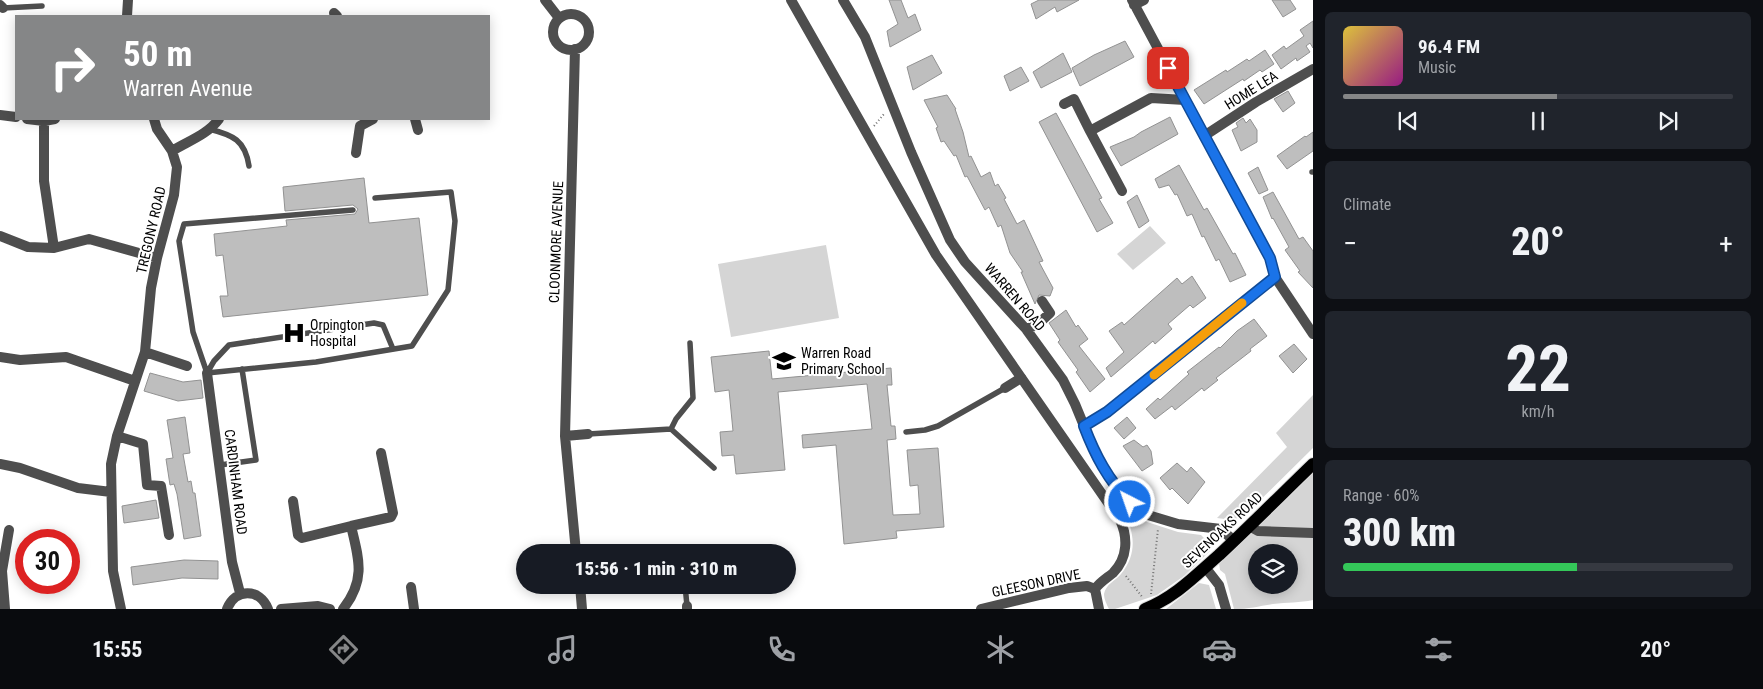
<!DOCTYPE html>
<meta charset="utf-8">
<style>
:root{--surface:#171b24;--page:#20242c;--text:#f1f3f6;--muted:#9ea1a6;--line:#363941;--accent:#858687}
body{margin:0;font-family:"Roboto Condensed",sans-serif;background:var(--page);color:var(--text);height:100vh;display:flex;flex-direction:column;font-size:19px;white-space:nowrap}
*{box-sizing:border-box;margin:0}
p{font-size:16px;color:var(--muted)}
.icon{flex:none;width:28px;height:28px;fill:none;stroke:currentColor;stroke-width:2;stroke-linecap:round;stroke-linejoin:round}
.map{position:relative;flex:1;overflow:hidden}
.details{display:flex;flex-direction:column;gap:12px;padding:12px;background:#0d0f14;width:450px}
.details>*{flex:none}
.guide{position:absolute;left:15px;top:15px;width:475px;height:105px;border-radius:0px;box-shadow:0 2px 12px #0003;background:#858687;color:#fff;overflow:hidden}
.fabs{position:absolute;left:1248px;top:544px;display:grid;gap:10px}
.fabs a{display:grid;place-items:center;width:50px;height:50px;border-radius:50%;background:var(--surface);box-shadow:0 2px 12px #0003;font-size:25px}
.speed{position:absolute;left:15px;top:529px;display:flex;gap:10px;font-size:25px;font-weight:700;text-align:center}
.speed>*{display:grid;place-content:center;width:65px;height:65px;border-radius:50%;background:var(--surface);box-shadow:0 2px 12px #0003;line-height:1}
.speed .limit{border:8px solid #d22;background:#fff;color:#111}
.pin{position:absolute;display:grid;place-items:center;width:42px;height:42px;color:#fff;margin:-21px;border-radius:10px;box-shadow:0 2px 8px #0006}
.me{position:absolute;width:55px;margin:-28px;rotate:319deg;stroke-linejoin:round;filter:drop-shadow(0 0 4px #0008)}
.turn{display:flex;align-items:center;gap:18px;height:105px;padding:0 25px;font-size:22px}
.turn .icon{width:65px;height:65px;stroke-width:2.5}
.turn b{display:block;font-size:35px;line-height:42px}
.big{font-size:38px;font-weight:800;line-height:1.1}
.details .card{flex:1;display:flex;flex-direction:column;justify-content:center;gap:8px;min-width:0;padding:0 18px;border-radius:8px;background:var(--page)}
.details .dial{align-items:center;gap:0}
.dial b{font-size:65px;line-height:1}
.song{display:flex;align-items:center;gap:15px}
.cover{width:60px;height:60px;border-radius:8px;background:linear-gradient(135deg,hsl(50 70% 55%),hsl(310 70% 35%))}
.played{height:5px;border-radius:2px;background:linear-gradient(90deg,var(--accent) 55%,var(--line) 55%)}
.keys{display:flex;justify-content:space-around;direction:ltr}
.heat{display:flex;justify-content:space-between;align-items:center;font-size:28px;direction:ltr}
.charge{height:8px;border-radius:4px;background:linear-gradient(90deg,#34c759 60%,var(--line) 0)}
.trip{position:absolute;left:516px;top:544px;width:280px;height:50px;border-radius:25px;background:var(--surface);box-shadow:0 2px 12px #0003;font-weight:800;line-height:50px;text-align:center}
.dock{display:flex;height:80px;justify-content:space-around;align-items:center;background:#090b0e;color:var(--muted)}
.dock .icon{width:35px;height:35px}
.dock .on{color:var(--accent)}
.dock b{font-size:22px;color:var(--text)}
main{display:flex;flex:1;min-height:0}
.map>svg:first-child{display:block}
.green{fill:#d5d5d5;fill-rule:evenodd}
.building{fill:#bebebe;stroke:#929292}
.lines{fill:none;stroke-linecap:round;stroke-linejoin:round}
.primary-casing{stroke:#dbdbdb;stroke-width:14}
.path{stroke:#707070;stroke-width:2;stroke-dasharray:1 2.5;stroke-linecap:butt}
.service{stroke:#4e4e4e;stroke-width:5.5}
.minor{stroke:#4e4e4e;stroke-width:10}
.tertiary{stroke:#4e4e4e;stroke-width:10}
.primary{stroke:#000;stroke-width:12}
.route-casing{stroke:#114b97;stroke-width:12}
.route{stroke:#1a73e8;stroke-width:9}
.slow{stroke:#f59e0b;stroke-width:9}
.labels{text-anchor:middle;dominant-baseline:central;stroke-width:4;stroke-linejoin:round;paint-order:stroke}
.street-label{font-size:14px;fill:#000;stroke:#fff}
.poi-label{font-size:14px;fill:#000;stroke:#fff;text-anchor:start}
</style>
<main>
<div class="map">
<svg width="1313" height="609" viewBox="0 0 1313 609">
<rect width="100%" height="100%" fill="#fff"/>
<path class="green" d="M1150,226l16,17 -33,27 -16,-16z
M826,245l13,73 -108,19 -13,-73z
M1313,395v53l-69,68 -12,4 -15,-2 70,-71 -11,-14z
M1313,472v128c-13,3 -26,2 -40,4 -14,2 -24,5 -39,5l-8,-31 -1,-4 -5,-4 -1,-7zM1256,552h33v33h-33z
M1119,501l28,21 31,10 23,3 7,7 2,9 -26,25 -27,19 -42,14h-6c-2,-4 -5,-10 -5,-15 2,-10 11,-13 17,-20 20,-24 11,-49 -2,-73z
M1199,583l10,2 7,24h-50z"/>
<path class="building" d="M889,0h12l7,18 7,-4 6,16 -31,17 -3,-16 11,-7z
M1039,0h40l-22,12 -2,-5 -19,12 -5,-15z
M1272,0h18l6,9 -13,8z
M1313,21v27l-3,-5 -4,3 4,6 -13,9 -1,-3 -15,11 -9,-14 12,-9 2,3 18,-13 -4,-6z
M1125,41l9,16 -54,29 -8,-18 22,-13z
M1265,50l9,14 -12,8 -2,-2 -16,11 -1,-2 -39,25 -10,-14 32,-20 1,2 20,-13 2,2z
M1063,53l9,19 -31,16 -8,-16z
M932,55l10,18 -29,17 -6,-23z
M1021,67l8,14 -19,10 -6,-15z
M1288,91l7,12 -12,9 -9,-13z
M947,95l9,14h-1l8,23 6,25 2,-1 10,21 9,-5 5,14 3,-2 8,14 -2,1 13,25 7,-4 19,41 -4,1 14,26 -3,8 -11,-1 -4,9 -14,-32h2l-13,-19 -9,-28 -3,2 -9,-20 -4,3 -18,-34 -2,1 -9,-22 -2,1 -10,-15 -3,1 -5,-14 2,-1 -14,-27z
M1056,113l46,85 -3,1 14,24 -16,9 -58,-110z
M1170,117l8,17 -57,32 -11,-19 24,-10 7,-5z
M1243,118l3,5 4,-4 7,11v12l-16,9 -9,-21 6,-3 -2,-4z
M1313,132v19l-26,18 -10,-13 28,-20 1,1z
M1179,165l25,45 3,-2 26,46 2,-1 11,22 -16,7 -11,-23 -3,2 -12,-25 -2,1 -10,-23 -5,2 -10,-22 -2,1 -6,-10 -10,3 -4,-9z
M1258,167l10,23 -9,4 -11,-21z
M364,178l5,45 50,-5 9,77 -205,22 -3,-21h8l-5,-41 -7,1 -2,-22 73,-8 -1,-6 69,-6 3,-5 -5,-4 -68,6 -2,-24z
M1273,192l26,47 4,-2 10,14v37l-15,-16 2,-1 -15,-21 4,-3 -16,-29 -1,1 -9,-22z
M1137,195l12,26 -10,7 -12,-26z
M1192,276l14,22 -13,10 -3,-3 -22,19 4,5 -17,15 -2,-3 -42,36 -5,-9 18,-16 -15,-21 13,-9 2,3 53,-47 5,6z
M1066,310l10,17 2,-2 10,14 -9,7 26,33 -15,13 -14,-20 2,-2 -20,-28 2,-2 -11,-17z
M1254,319l13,17 -17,13 1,2 -35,27 2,2 -14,11 -2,-3 -27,22 -3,-4 -17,13 -9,-10 12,-11 2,2 29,-26 -2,-2 32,-25 1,1 17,-17z
M1294,344l13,15 -14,14 -14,-17z
M769,351l3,28 119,-11 1,17h-5l4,41h4l1,13 -9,1 6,75 27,-1 -2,-29 -8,1 -3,-36 31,-2 6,79 -48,4 1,7 -53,6 -8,-99 -33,3 -1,-13 70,-6 -5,-45 -89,8 7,78 -49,4 -2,-19 -12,1 -2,-24 13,-1 -4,-41 -14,2 -4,-35z
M150,373l33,9 18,-2 2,18 -25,3 -34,-10z
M185,417l5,36 -7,1 5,28 3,-1 2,12h2l6,43 -17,3 -7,-45 -3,-10 -4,1 -4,-26 7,-1 -6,-38z
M1127,417l9,11 -12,11 -10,-11z
M1134,440l9,7 4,-2 4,6 2,13 -11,7 -19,-25z
M1177,463l10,9 4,-5 14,15 -17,22 -16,-16 -2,2 -10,-12z
M156,500l3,18 -35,5 -2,-17z
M184,560l34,1v18l-36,-1 -49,7 -2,-18z"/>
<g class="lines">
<defs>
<path id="primary" d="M1145,609c29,-11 51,-34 74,-54 32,-30 63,-61 94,-91"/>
</defs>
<use href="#primary" class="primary-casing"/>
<path class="path" d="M874,126l10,-12
M1126,576l17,22
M1151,594l7,-65"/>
<path class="service" d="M3,8l39,-2
M209,129c24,6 36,11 40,37
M1312,172h1
M690,343l3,55 -17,21 -5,10 43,39
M207,373l109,-11 96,-16 36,-56 7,-69 -4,-29 -76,6
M207,373l-14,-41 -14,-91 5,-17 169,-14
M207,373l7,-12 15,-16 145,-22 9,2 10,24
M906,432l19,-2 13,-4 67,-38
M588,434l83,-5
M220,465l36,-5 -14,-91
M685,585l2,21"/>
<path class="minor" d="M545,0l14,18
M843,0l22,37 46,115 39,88 15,22 61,67 37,51 12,24 21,51 18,30 16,17 8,8 10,5 30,9 43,5 13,12
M1132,0l138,258 5,19 38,57
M0,5l3,3
M1134,5l10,-5
M334,13l3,3
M553 32a18 18 0 1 1 36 0a18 18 0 1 1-36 0Z
M127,16l1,-16
M575,49l-10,387 11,116
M1064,104l10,-5 16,32
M0,115l16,2
M27,119l17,2v60l10,67 35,-9 68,19
M415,119l3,11
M44,121l11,-2
M1204,136l52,-34 57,-33
M172,151c16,-10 35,-16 47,-32
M356,153l4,-27 13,-7
M1122,191l-32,-60 61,-33 34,2
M0,236l28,11 26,1
M1026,329l11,-4 13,-12 -8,-12
M145,352l42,14
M0,357l20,3 46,-3 69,24
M207,373l25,189 8,31
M1005,388l16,-10
M1084,426l23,-14 168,-135
M117,436l26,8 4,41 14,1 8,49
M565,436l23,-2
M0,464l20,4 58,20 33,4
M293,501l5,34 4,3 49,-12
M1249,526l9,5 55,2
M1205,567l14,18 7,24
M580,585l2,24
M411,587l3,22
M687,606v3
M5,609l-3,-38 7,-41
M121,609l-8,-38 -2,-107 6,-28 28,-84 6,-64 6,-30 17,-63 3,-28 -5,-16 -15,-22 -3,-10
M227,609c8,-21 33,-21 41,0
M281,609l37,-3 12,3
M343,609c23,-29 16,-50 8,-83l40,-9 2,-4 -12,-60
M981,609l88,-21 18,-2 8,3"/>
<path class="tertiary" d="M791,0l145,255 184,265c8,17 8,38 -7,53 -6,5 -13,9 -18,16l4,20"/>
<use href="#primary" class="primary"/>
</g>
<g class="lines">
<defs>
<path id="route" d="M1130,502c-22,-22 -35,-47 -46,-76l23,-14 168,-135 -5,-19 -102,-190"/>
</defs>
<use href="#route" class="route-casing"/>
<use href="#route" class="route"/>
<path class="slow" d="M1154,375l88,-72"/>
</g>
<defs>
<symbol id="hospital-bare" viewBox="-9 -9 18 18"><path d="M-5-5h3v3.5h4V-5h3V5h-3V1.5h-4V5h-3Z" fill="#000" stroke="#fff" stroke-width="2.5" paint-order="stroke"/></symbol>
<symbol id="school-bare" viewBox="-9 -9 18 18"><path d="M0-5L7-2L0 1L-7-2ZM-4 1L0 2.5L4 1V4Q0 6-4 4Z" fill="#000" stroke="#fff" stroke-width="2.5" paint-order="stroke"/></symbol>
</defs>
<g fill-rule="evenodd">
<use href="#hospital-bare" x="278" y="317" width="32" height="32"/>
<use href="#school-bare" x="768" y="345" width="32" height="32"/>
</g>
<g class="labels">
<g class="street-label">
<text transform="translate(1251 90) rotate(-32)">HOME LEA</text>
<text transform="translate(151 230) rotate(-77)">TREGONY ROAD</text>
<text transform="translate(556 242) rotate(-88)">CLOONMORE AVENUE</text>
<text transform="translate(1015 297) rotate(49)">WARREN ROAD</text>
<text transform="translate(236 482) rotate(83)">CARDINHAM ROAD</text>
<text transform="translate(1222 530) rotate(-43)">SEVENOAKS ROAD</text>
<text transform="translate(1036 583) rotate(-12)">GLEESON DRIVE</text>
</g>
<g class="poi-label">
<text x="310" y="325">Orpington<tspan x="310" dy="16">Hospital</tspan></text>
<text x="801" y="353">Warren Road<tspan x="801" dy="16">Primary School</tspan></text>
</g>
</g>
</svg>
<div class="fabs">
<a><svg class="icon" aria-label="layers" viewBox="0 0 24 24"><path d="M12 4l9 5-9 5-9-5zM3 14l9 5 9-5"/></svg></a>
</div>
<div class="speed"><div class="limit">30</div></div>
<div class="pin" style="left:1168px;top:68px;background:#d93025"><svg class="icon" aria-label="arrive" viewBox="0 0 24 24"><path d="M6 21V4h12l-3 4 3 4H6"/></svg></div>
<svg class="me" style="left:1130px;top:502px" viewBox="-20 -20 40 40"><circle r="17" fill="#1a73e8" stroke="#fff" stroke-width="3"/><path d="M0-11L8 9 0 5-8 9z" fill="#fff"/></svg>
<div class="trip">15:56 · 1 min · 310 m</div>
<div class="guide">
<div class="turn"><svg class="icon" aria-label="right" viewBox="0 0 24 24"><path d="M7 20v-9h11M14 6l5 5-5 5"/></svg><div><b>50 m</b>Warren Avenue</div></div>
</div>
</div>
<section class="details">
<div class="card">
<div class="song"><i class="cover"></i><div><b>96.4 FM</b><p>Music</p></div></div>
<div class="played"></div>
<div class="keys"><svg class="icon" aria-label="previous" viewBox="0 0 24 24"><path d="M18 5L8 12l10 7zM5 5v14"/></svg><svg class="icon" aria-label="pause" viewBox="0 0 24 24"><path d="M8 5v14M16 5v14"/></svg><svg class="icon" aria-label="next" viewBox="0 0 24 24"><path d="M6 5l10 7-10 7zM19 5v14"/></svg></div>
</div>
<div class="card"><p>Climate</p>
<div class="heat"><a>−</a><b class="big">20°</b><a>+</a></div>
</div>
<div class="card dial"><b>22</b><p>km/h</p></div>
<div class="card"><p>Range · 60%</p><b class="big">300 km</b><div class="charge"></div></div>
</section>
</main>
<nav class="dock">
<b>15:55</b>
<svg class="icon on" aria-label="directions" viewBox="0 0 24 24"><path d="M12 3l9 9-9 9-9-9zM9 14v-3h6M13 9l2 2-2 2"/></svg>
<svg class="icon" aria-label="music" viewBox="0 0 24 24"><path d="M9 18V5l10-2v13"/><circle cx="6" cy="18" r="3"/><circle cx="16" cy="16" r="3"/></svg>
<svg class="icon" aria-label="phone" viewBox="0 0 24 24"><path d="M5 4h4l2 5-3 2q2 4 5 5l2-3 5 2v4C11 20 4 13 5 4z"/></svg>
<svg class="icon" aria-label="climate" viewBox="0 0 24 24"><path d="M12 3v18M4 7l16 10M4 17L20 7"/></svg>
<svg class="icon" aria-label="car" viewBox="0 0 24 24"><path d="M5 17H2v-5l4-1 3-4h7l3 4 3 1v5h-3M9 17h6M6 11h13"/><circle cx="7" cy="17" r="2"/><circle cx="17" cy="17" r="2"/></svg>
<svg class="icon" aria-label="filters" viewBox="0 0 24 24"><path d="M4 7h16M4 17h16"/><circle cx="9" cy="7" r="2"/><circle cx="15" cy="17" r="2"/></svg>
<b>20°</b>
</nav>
